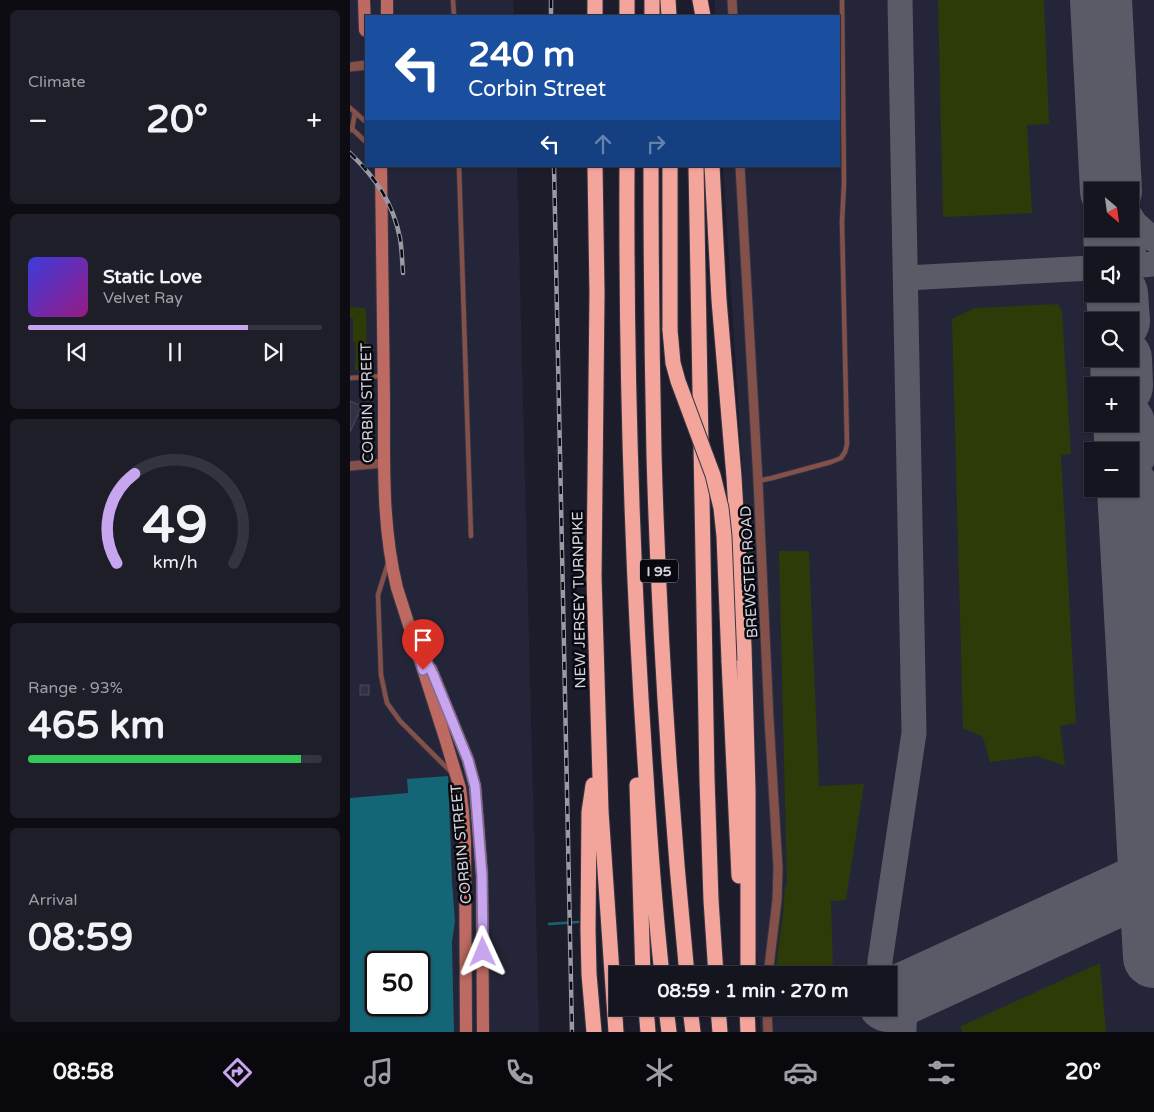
<!DOCTYPE html>
<meta charset="utf-8">
<style>
:root{--surface:#151520;--page:#1e1e29;--text:#f1f3f6;--muted:#9d9fa5;--line:#34343e;--accent:#c8a5ef}
body{margin:0;font-family:"Varela Round",sans-serif;background:var(--page);color:var(--text);height:100vh;display:flex;flex-direction:column;font-size:19px;white-space:nowrap}
*{box-sizing:border-box;margin:0}
p{font-size:16px;color:var(--muted)}
.icon{flex:none;width:28px;height:28px;fill:none;stroke:currentColor;stroke-width:2;stroke-linecap:round;stroke-linejoin:round}
.map{position:relative;flex:1;overflow:hidden}
.drawer{display:flex;flex-direction:column;gap:10px;padding:10px;background:#0c0c12;width:350px}
.drawer>*{flex:none}
.hud{position:absolute;left:15px;top:15px;width:475px;height:152px;border-radius:0px;box-shadow:0 1px 4px #0004,0 0 0 1px var(--line);background:#1a4fa0;color:#fff;overflow:hidden}
.needle{width:32px;rotate:151deg}
.tools{position:absolute;left:734px;top:182px;display:grid;gap:10px}
.tools a{display:grid;place-items:center;width:55px;height:55px;border-radius:0px;background:var(--surface);box-shadow:0 1px 4px #0004,0 0 0 1px var(--line);font-size:25px}
.speed{position:absolute;left:15px;top:951px;display:flex;gap:10px;font-size:25px;font-weight:700;text-align:center}
.speed>*{display:grid;place-content:center;width:65px;height:65px;border-radius:50%;background:var(--surface);box-shadow:0 1px 4px #0004,0 0 0 1px var(--line);line-height:1}
.speed .limit{border:2px solid #111;border-radius:8px;background:#fff;color:#111}
.pin{position:absolute;display:grid;place-items:center;width:42px;height:42px;color:#fff;margin:-51px -21px;border-radius:50% 50% 50% 0;rotate:-45deg;box-shadow:0 0 5px #0007}
.pin .icon{rotate:45deg}
.me{position:absolute;width:55px;margin:-28px;rotate:359deg;stroke-linejoin:round;filter:drop-shadow(0 0 4px #0008)}
.turn{display:flex;align-items:center;gap:18px;height:105px;padding:0 20px;font-size:22px}
.turn .icon{width:65px;height:65px;stroke-width:2.5}
.turn b{display:block;font-size:35px;line-height:42px}
.lanes{display:flex;align-items:center;height:48px;padding:0 20px;background:#0003;justify-content:center;gap:25px;direction:ltr}
.lanes .off{opacity:.35}
.big{font-size:38px;font-weight:800;line-height:1.1}
.drawer .widget{flex:1;display:flex;flex-direction:column;justify-content:center;gap:8px;min-width:0;padding:0 18px;border-radius:8px;background:var(--page)}
.drawer .dial{align-items:center;gap:0}
.dial svg{height:130px;overflow:visible;fill:none;stroke:var(--line);stroke-width:7;stroke-linecap:round;text-anchor:middle}
.dial text{fill:var(--text);stroke:none}
.song{display:flex;align-items:center;gap:15px}
.cover{width:60px;height:60px;border-radius:8px;background:linear-gradient(135deg,hsl(240 70% 55%),hsl(310 70% 35%))}
.played{height:5px;border-radius:2px;background:linear-gradient(90deg,var(--accent) 75%,var(--line) 75%)}
.keys{display:flex;justify-content:space-around;direction:ltr}
.heat{display:flex;justify-content:space-between;align-items:center;font-size:28px;direction:ltr}
.charge{height:8px;border-radius:4px;background:linear-gradient(90deg,#34c759 93%,var(--line) 0)}
.trip{position:absolute;left:259px;top:966px;width:288px;height:50px;border-radius:0px;background:var(--surface);box-shadow:0 1px 4px #0004,0 0 0 1px var(--line);font-weight:800;line-height:50px;text-align:center}
.menu{display:flex;height:80px;justify-content:space-around;align-items:center;background:#08080d;color:var(--muted)}
.menu .icon{width:35px;height:35px}
.menu .active{color:var(--accent)}
.menu b{font-size:22px;color:var(--text)}
main{display:flex;flex:1;min-height:0}
.map>svg:first-child{display:block}
.built{fill:#252539;fill-rule:evenodd}
.green{fill:#2d3b08}
.water{fill:#146677;fill-rule:evenodd}
.lines{fill:none;stroke-linecap:round;stroke-linejoin:round}
.stream{stroke:#146677;stroke-width:2.5}
.taxiway{stroke:#5b5b68;stroke-width:25}
.runway{stroke:#5b5b68;stroke-width:62}
.building{fill:#323242;stroke:#4d4d5e}
.lane-casing{stroke:#363644;stroke-width:6}
.street-casing{stroke:#363644;stroke-width:11}
.secondary-casing{stroke:#363644;stroke-width:14}
.highway-casing{stroke:#363644;stroke-width:17}
.lane{stroke:#83504a;stroke-width:4.5}
.street{stroke:#83504a;stroke-width:9}
.secondary{stroke:#bd6b62;stroke-width:12}
.highway{stroke:#f3a59c;stroke-width:15}
.rail-casing{stroke:#9a9aa6;stroke-width:4.5}
.rail{stroke:#08080e;stroke-width:2.5;stroke-dasharray:8;stroke-linecap:butt}
.highway-bridge-casing{stroke:#363644;stroke-width:17;stroke-linecap:butt}
.highway-bridge{stroke:#f3a59c;stroke-width:15}
.route-casing{stroke:#826b9b;stroke-width:12}
.route{stroke:#c8a5ef;stroke-width:9}
.labels{text-anchor:middle;dominant-baseline:central;stroke-width:5;stroke-linejoin:round;paint-order:stroke}
.shield{fill:#08080e;stroke:#9898a0;stroke-width:1}
.shield-label{font-size:14px;font-weight:bold;fill:#d5d5df}
.street-label{font-size:15px;fill:#d5d5df;stroke:#08080e}
</style>
<main>
<section class="drawer">
<div class="widget"><p>Climate</p>
<div class="heat"><a>−</a><b class="big">20°</b><a>+</a></div>
</div>
<div class="widget">
<div class="song"><i class="cover"></i><div><b>Static Love</b><p>Velvet Ray</p></div></div>
<div class="played"></div>
<div class="keys"><svg class="icon" aria-label="previous" viewBox="0 0 24 24"><path d="M18 5L8 12l10 7zM5 5v14"/></svg><svg class="icon" aria-label="pause" viewBox="0 0 24 24"><path d="M8 5v14M16 5v14"/></svg><svg class="icon" aria-label="next" viewBox="0 0 24 24"><path d="M6 5l10 7-10 7zM19 5v14"/></svg></div>
</div>
<div class="widget dial"><svg viewBox="0 0 100 80">
<path d="M14 69A42 42 0 1 1 86 69"/>
<path d="M14 69A42 42 0 0 1 25 14" stroke="#c8a5ef"/>
<text x="50" y="56" font-size="32" font-weight="700">49</text>
<text x="50" y="72" font-size="11">km/h</text>
</svg></div>
<div class="widget"><p>Range · 93%</p><b class="big">465 km</b><div class="charge"></div></div>
<div class="widget"><p>Arrival</p><b class="big">08:59</b></div>
</section>
<div class="map">
<svg width="804" height="1032" viewBox="0 0 804 1032">
<rect width="100%" height="100%" fill="#1c1c2b"/>
<path class="built" d="M0,0h163l1,16h-148v150h151l22,866h-85l-2,-90 3,-20 -3,-41 -45,-102 1,14 -58,5z
M365,0h439v1032h-393l-2,-24h129v-33h-130l-2,-47 -5,-321 -28,-441h116v-150h-124zM742,191h38v38h-38zM742,256h38v38h-38zM742,321h38v38h-38zM742,386h38v38h-38zM742,451h38v38h-38z"/>
<path class="green" d="M588,0h106l5,124 -22,1 5,88 -89,4z
M708,304l4,8 9,142 -10,1 15,268 -16,3 5,40 -28,-10 -47,6 -7,-25 -20,-9 -11,-409 23,-11z
M0,307l14,1 2,2 1,60h-12v-7l1,-2 -1,-19h-2v-24h-3z
M429,551h30l10,235 45,-2 -18,116 -15,1 2,70 -8,4h-50l8,-61 2,-27 2,-1z
M750,963l6,69h-144l-1,-6z"/>
<path class="water" d="M98,776l4,105 3,41 -3,20 2,90h-104v-234l58,-5 -1,-14zM69,962v43h-43v-43z"/>
<g class="lines">
<path class="stream" d="M199,924l29,-2"/>
<path class="taxiway" d="M759,147l3,24 5,20
M780,215l5,8 19,17
M780,266l24,-2
M556,278l186,-10
M779,501l3,26 9,22 13,21
M785,613h19
M533,975l-3,-7v-7l34,-228 -14,-733
M554,1032c-1,-35 14,-41 41,-57"/>
<path class="runway" d="M751,0l10,191
M764,229l1,27
M767,294l2,27
M771,359l1,27
M774,424l2,27
M778,489l26,468
M538,1001l266,-122"/>
</g>
<path class="building" d="M0,401l12,5 -12,26z
M10,685h9v10h-9z"/>
<g class="lines">
<defs>
<path id="lane" d="M103,0l1,16
M0,108l16,14
M0,127l16,15
M1,130l1,-1 3,-17
M109,166l12,370
M0,378l32,-2
M408,481l14,-3 59,-16 10,-4 4,-6 2,-8 -5,-222 2,-39 -2,-183
M38,563l-10,32 3,80 6,28 13,18 51,51"/>
<path id="street" d="M382,0l1,16
M0,67l16,-2
M390,166l18,315 11,238 9,149 -1,32 -9,75
M0,466l34,-3
M417,1008l1,24"/>
<path id="secondary" d="M14,0l1,30 1,1
M37,0v16
M31,166c1,79 2,158 3,236 0,63 -2,125 13,186l48,150 15,50 3,24 2,30 1,190
M81,669l37,91 7,26 7,89 1,157"/>
<path id="highway" d="M318,0l1,16
M350,0l3,16
M245,16v-16
M277,16v-16
M302,16v-16
M245,166l2,127 -3,284 7,234 15,221
M277,166c-1,204 5,407 19,610 4,67 9,133 16,199
M301,166c0,97 1,193 3,289 5,174 16,347 33,520
M346,166l11,612 4,122 5,75
M362,166l7,134 15,177 10,169 4,144v185
M320,330v-164
M379,661l10,215
M243,785l-4,27 -1,118 1,44 5,58
M287,785l6,190
M296,1008l2,24
M316,1008l3,24
M340,1008l3,24
M368,1008l2,24
M397,1008l1,24"/>
</defs>
<use href="#lane" class="lane-casing"/>
<use href="#street" class="street-casing"/>
<use href="#secondary" class="secondary-casing"/>
<use href="#highway" class="highway-casing"/>
<use href="#lane" class="lane"/>
<use href="#street" class="street"/>
<use href="#secondary" class="secondary"/>
<use href="#highway" class="highway"/>
<defs>
<path id="rail" d="M201,0v16
M0,153c26,25 43,50 50,85 2,11 2,23 3,35
M204,166l18,866"/>
</defs>
<use href="#rail" class="rail-casing"/>
<use href="#rail" class="rail"/>
<defs>
<path id="highway-bridge" d="M320,330l3,33 5,18 35,94 8,33 3,28 5,125"/>
</defs>
<use href="#highway-bridge" class="highway-bridge-casing"/>
<use href="#highway-bridge" class="highway-bridge"/>
</g>
<g class="lines">
<defs>
<path id="route" d="M73,670l-10,-34 20,38 35,86 7,26 7,90 1,76"/>
</defs>
<use href="#route" class="route-casing"/>
<use href="#route" class="route"/>
</g>
<g class="labels">
<rect class="shield" x="290" y="559.5" width="38" height="23" rx="4"/>
<g class="shield-label">
<text x="309" y="571">I 95</text>
</g>
<g class="street-label">
<text transform="translate(17 403) rotate(-91)">CORBIN STREET</text>
<text transform="translate(399 572) rotate(-93)">BREWSTER ROAD</text>
<text transform="translate(229 600) rotate(-91)">NEW JERSEY TURNPIKE</text>
<text transform="translate(111 844) rotate(-95)">CORBIN STREET</text>
</g>
</g>
</svg>
<div class="tools">
<a><svg class="needle" viewBox="-14 -14 28 28"><path d="M0-13l5 13h-10z" fill="#e53935"/><path d="M0 13l5-13h-10z" fill="#9d9fa5"/></svg></a>
<a><svg class="icon" aria-label="sound" viewBox="0 0 24 24"><path d="M4 9h4l5-4v14l-5-4H4zM17 9q2 3 0 6"/></svg></a>
<a><svg class="icon" aria-label="search" viewBox="0 0 24 24"><circle cx="10" cy="10" r="6"/><path d="M15 15l6 6"/></svg></a>
<a>+</a>
<a>−</a>
</div>
<div class="speed"><div class="limit">50</div></div>
<div class="pin" style="left:73px;top:670px;background:#d93025"><svg class="icon" aria-label="arrive" viewBox="0 0 24 24"><path d="M6 21V4h12l-3 4 3 4H6"/></svg></div>
<svg class="me" style="left:133px;top:952px" viewBox="-20 -20 40 40"><path d="M0-17L14 15 0 8-14 15z" fill="#c8a5ef" stroke="#fff" stroke-width="4"/></svg>
<div class="trip">08:59 · 1 min · 270 m</div>
<div class="hud">
<div class="turn"><svg class="icon" aria-label="left" viewBox="0 0 24 24"><path d="M17 20v-9H6M10 6l-5 5 5 5"/></svg><div><b>240 m</b>Corbin Street</div></div>
<div class="lanes"><svg class="icon" aria-label="left" viewBox="0 0 24 24"><path d="M17 20v-9H6M10 6l-5 5 5 5"/></svg><svg class="icon off" aria-label="ahead" viewBox="0 0 24 24"><path d="M12 20V5M6 11l6-6 6 6"/></svg><svg class="icon off" aria-label="right" viewBox="0 0 24 24"><path d="M7 20v-9h11M14 6l5 5-5 5"/></svg></div>
</div>
</div>
</main>
<nav class="menu">
<b>08:58</b>
<svg class="icon active" aria-label="directions" viewBox="0 0 24 24"><path d="M12 3l9 9-9 9-9-9zM9 14v-3h6M13 9l2 2-2 2"/></svg>
<svg class="icon" aria-label="music" viewBox="0 0 24 24"><path d="M9 18V5l10-2v13"/><circle cx="6" cy="18" r="3"/><circle cx="16" cy="16" r="3"/></svg>
<svg class="icon" aria-label="phone" viewBox="0 0 24 24"><path d="M5 4h4l2 5-3 2q2 4 5 5l2-3 5 2v4C11 20 4 13 5 4z"/></svg>
<svg class="icon" aria-label="climate" viewBox="0 0 24 24"><path d="M12 3v18M4 7l16 10M4 17L20 7"/></svg>
<svg class="icon" aria-label="car" viewBox="0 0 24 24"><path d="M5 17H2v-5l4-1 3-4h7l3 4 3 1v5h-3M9 17h6M6 11h13"/><circle cx="7" cy="17" r="2"/><circle cx="17" cy="17" r="2"/></svg>
<svg class="icon" aria-label="filters" viewBox="0 0 24 24"><path d="M4 7h16M4 17h16"/><circle cx="9" cy="7" r="2"/><circle cx="15" cy="17" r="2"/></svg>
<b>20°</b>
</nav>
